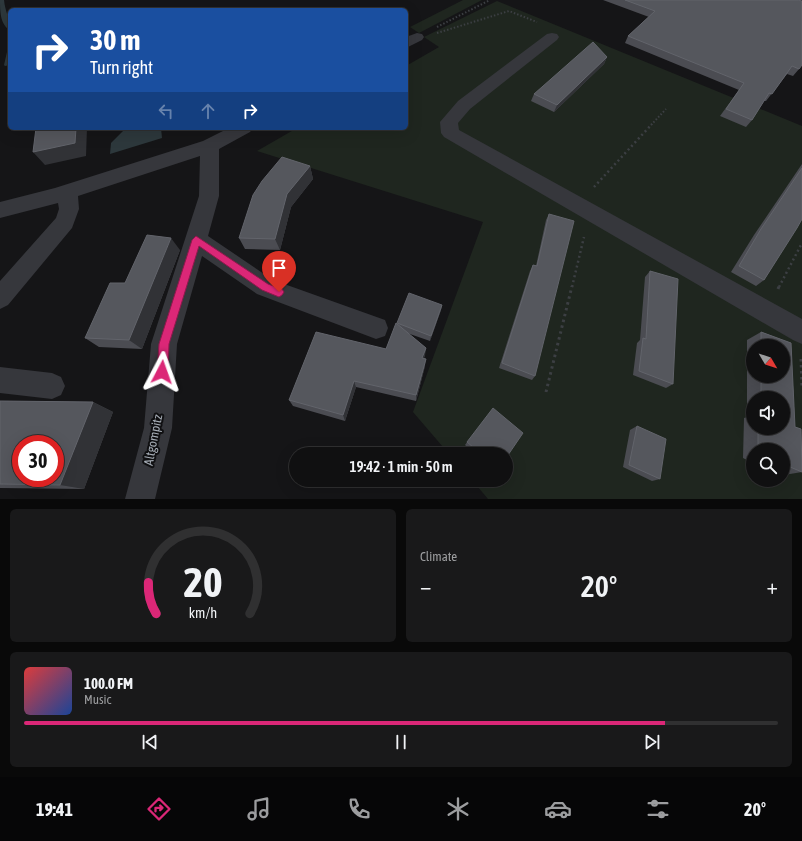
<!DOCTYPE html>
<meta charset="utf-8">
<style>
:root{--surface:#101011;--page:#19191a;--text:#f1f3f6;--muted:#9c9d9f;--line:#303031;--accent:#db2777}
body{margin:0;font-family:"Asap Condensed",sans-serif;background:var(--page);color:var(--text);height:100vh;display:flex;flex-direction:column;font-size:15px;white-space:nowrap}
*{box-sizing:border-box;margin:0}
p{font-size:13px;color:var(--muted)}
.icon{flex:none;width:22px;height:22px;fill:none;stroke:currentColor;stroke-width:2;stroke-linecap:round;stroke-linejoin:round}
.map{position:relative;height:499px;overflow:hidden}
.side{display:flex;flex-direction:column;gap:10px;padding:10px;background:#090909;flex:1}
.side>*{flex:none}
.banner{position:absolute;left:8px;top:8px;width:400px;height:122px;border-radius:6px;box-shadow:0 4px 16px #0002,0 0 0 1px var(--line);background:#1a4fa0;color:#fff;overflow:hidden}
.needle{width:26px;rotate:129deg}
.controls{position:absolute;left:746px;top:339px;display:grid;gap:8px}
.controls a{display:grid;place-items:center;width:44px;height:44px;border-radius:50%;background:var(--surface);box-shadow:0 4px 16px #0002,0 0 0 1px var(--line);font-size:20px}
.speed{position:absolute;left:12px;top:435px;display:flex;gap:8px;font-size:20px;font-weight:700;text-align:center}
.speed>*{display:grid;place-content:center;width:52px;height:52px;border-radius:50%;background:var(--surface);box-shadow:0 4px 16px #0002,0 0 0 1px var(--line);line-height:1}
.speed .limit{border:6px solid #d22;background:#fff;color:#111}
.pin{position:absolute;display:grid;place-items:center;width:34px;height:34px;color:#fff;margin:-41px -17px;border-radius:50% 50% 50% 0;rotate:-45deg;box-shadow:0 0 4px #0007}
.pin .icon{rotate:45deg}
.me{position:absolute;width:44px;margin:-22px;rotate:4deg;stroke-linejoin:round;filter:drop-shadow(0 0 3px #0008)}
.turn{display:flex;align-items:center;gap:14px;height:84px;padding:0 16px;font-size:18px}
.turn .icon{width:52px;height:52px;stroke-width:2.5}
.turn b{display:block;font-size:28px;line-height:34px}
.lanes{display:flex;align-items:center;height:38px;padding:0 16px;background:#0003;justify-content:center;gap:20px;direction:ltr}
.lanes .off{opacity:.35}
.big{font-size:30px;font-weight:600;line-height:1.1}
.side .tile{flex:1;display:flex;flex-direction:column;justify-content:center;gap:6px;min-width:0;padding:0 14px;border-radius:6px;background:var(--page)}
.side .dial{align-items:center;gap:0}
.dial svg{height:104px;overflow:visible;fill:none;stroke:var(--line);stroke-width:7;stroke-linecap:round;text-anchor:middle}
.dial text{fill:var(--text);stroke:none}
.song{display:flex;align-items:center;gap:12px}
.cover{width:48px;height:48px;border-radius:6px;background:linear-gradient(135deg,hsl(0 70% 55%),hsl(220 70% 35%))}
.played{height:4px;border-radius:2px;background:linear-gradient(90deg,var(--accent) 85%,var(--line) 85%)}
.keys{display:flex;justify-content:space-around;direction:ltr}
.heat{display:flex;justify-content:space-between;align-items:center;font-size:22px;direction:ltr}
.side .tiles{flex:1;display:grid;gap:10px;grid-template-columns:1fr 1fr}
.tile:last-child{grid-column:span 2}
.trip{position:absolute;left:289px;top:447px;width:224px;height:40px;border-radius:20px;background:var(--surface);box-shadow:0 4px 16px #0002,0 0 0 1px var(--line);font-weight:600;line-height:40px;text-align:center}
.menu{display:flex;height:64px;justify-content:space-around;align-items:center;background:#060607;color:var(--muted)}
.menu .icon{width:28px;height:28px}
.menu .active{color:var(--accent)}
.menu b{font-size:18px;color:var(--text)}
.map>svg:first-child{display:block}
.green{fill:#1f261f;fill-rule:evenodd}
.water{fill:#2d383c}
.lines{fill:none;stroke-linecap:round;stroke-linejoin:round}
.stream{fill:#2d383c;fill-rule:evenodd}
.path-far2{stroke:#3c3f43;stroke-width:2;stroke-dasharray:1.5 2;stroke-linecap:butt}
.path-far1{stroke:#3c3f43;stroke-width:2.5;stroke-dasharray:2 3;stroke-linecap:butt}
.path{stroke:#3c3f43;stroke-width:3;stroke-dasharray:2.5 3.5;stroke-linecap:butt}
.minor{fill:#36373c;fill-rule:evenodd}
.wall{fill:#4b4c52;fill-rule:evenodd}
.shaded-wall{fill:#313236}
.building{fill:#55575d;stroke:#62646b;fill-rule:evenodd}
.route{fill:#db2777;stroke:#8e194d}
.labels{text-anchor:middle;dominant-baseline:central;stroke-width:4;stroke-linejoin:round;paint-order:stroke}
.street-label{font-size:13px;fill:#a7aeb7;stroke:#101012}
</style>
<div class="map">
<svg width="802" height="499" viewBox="0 0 802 499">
<rect width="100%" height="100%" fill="#151517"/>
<path class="green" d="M463,0h19l-63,33 -9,-6z
M497,1l305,125v373h-314l-16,-19h34v-26h-57l-36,-42 70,-190 -226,-71 40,-23h109v-62l33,-19 -15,-10zM753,346h30v30h-30zM753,398h30v30h-30zM753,450h30v30h-30z"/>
<path class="water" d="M126,128h35l1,10 -52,16 1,-11z"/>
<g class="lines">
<path class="stream" d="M0,0h4c1,11 6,19 6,30 -10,-5 -10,-20 -10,-30z
M10,50v15l-5,1 -1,-1 3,-13z"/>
<path class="path-far2" d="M437,27l53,-27
M437,33l72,-22 28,11
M651,125l15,-16"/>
<path class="path-far1" d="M594,187l58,-63
M572,287l12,-50
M779,287l23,-44"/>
<path class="path" d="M778,289l1,-3
M801,359l1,28
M546,392l26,-106"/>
<path class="minor" d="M417,33l5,1 2,3 -2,3 -16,8v-11z
M552,33l5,1 2,3 -2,3 -87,69 -12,14 1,7 343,189v25l-9,-4 -349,-203 -3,-4 -1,-11 18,-21 89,-67z
M229,128h24l-3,4 -31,17v47l-11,40 65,44 112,40 3,8 -3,8 -9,3 -119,-45 -55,-38 -25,88 -5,84 -17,71h-30l19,-71 7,-84 48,-148 1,-40 -122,40 1,13 -7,19 -64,77 -8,4v-28l56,-63 3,-9 -1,-6 -58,15v-16l55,-14 148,-47z
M0,367l52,6 9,4 4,9 -4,9 -9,4 -52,-6z"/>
</g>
<path class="wall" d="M603,0h195l1,69 -6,7 -6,-2 -21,27h-2l-12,19 -6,7 -26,-11 19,-26 -114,-47 3,-7 21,-19z
M607,57l-3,7 -50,48 -23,-11 3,-7z
M802,164v55l-38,61 -8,6 -25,-14 23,-37z
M310,166l3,13 -22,28 -11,43 -35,-1 -6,-11z
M549,214l-14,162 -3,4 -33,-12 31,-97 3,-6 3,1 10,-46z
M180,250l-38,99 -43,-2 -14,-9 40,-55z
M650,271l23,113 -7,4 -33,-13 4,-32 3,-3 5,-63z
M442,305l-1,5 -11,31 -23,-8 19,15 -2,10 1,8 -9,35 -60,-14 -11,34 -52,-15 -4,-6 97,-51 11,-25z
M761,332l30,11 4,84 6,2 1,43 -18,3h-1v-25h-30v13l-10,-5 1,-40 3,-1v-77zM753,346h30v30h-30zM753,398h30v30h-30z
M0,401l93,1 20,10 -29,77 -84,-1z
M637,426l23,53 -8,2 -29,-14 7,-37z
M467,442l39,12h-31l-10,-9z"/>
<path class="shaded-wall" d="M607,57l-3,7 -50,48 3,-7z
M76,128h11l-1,28 -41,9 -12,-13z
M310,166l3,13 -22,28 -11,43 -5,-11 12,-45z
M171,238l9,12 -38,99 -13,-9z
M442,305l-1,5 -11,31 1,-5z
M426,348l-1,8 -4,9 1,-7z
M426,359l-1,7 -9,35v-6z
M354,381l2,6 -11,34 -2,-6z
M93,402l20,10 -29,77 -24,-4z"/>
<path class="building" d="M625,0h173l4,1v64l-3,4 -7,-3 -20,28 -3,-1 -17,27 -26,-11 18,-26 -116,-47 27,-25z
M593,42l14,15 -50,48 -23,-11z
M36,128h40l-1,15 -42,9z
M282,157l28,9 -23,28 -12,45 -36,-1 14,-43 9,-14z
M802,168v51l-5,9 -33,52 -25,-14 22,-37z
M549,214l25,7 -39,155 -33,-13 31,-98 4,1z
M147,235l24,3 -42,102 -44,-2 25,-55h15z
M650,271l28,8 -5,105 -34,-13 4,-33 3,1z
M409,293l33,12 -11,31 -34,-13z
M396,323l30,25 -4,10 4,1 -10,36 -62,-14 -11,34 -54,-15 27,-68 70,17z
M761,332l30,11 4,84 6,2 1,43 -19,-8v-14h-25v-22h25v-30h-22v-22h22v-30h-22z
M0,401l93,1 -33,83 -60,-1zM21,444h34v34h-34z
M493,408l30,25 -17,25v-4h-25l-14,-12z
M637,426l29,13 -6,40 -31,-14z"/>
<path class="route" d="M196,236l72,48 14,5 2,3 -2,3 -3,2 -17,-7 -63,-44 -30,98 -1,28 -2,4 -4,1 -4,-1 -1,-4 2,-28 33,-104z"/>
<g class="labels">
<g class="street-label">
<text transform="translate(153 440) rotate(-79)">Altgompitz</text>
</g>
</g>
</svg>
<div class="controls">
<a><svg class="needle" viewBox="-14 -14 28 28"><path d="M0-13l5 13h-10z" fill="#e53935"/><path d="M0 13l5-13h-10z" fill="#9c9d9f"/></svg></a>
<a><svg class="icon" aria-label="sound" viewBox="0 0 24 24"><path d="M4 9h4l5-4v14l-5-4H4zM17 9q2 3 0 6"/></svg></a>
<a><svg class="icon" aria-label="search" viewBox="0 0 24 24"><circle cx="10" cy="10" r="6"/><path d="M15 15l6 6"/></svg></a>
</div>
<div class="speed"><div class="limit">30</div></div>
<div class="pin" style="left:279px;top:292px;background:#d93025"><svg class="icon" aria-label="arrive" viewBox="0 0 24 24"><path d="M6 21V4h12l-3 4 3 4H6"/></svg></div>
<svg class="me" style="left:162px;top:372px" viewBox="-20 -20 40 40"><path d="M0-17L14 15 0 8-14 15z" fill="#db2777" stroke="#fff" stroke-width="4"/></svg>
<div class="trip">19:42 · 1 min · 50 m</div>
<div class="banner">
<div class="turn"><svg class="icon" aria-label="right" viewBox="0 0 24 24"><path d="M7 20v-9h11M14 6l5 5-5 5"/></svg><div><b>30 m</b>Turn right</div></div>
<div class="lanes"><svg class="icon off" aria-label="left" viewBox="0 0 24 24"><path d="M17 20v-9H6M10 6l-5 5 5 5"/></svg><svg class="icon off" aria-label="ahead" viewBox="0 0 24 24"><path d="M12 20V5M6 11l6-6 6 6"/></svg><svg class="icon" aria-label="right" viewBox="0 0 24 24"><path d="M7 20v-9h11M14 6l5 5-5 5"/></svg></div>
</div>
</div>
<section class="side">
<div class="tiles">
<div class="tile dial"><svg viewBox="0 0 100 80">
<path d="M14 69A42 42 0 1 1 86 69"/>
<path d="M14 69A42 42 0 0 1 8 45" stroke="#db2777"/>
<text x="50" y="56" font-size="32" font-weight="700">20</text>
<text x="50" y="72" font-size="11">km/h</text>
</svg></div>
<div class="tile"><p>Climate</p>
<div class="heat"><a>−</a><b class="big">20°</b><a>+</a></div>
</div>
<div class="tile">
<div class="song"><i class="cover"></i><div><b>100.0 FM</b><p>Music</p></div></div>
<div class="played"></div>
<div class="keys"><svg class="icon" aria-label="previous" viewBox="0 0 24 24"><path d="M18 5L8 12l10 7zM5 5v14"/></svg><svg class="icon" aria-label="pause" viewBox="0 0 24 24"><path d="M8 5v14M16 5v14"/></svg><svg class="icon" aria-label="next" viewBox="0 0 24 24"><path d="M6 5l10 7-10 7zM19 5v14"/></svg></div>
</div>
</div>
</section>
<nav class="menu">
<b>19:41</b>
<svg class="icon active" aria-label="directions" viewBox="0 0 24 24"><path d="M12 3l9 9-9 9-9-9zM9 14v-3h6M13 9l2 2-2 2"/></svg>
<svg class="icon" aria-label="music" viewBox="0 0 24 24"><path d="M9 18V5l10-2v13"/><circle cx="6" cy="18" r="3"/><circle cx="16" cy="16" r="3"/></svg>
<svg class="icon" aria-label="phone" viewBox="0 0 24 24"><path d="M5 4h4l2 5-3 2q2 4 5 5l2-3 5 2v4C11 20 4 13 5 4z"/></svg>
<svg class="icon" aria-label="climate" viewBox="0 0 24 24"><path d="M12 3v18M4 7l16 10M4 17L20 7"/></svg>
<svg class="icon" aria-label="car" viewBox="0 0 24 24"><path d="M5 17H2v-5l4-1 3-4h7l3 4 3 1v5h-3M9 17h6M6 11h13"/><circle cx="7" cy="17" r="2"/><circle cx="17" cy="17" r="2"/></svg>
<svg class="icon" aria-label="filters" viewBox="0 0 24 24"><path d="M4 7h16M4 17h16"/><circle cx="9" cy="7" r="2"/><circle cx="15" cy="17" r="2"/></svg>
<b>20°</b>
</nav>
